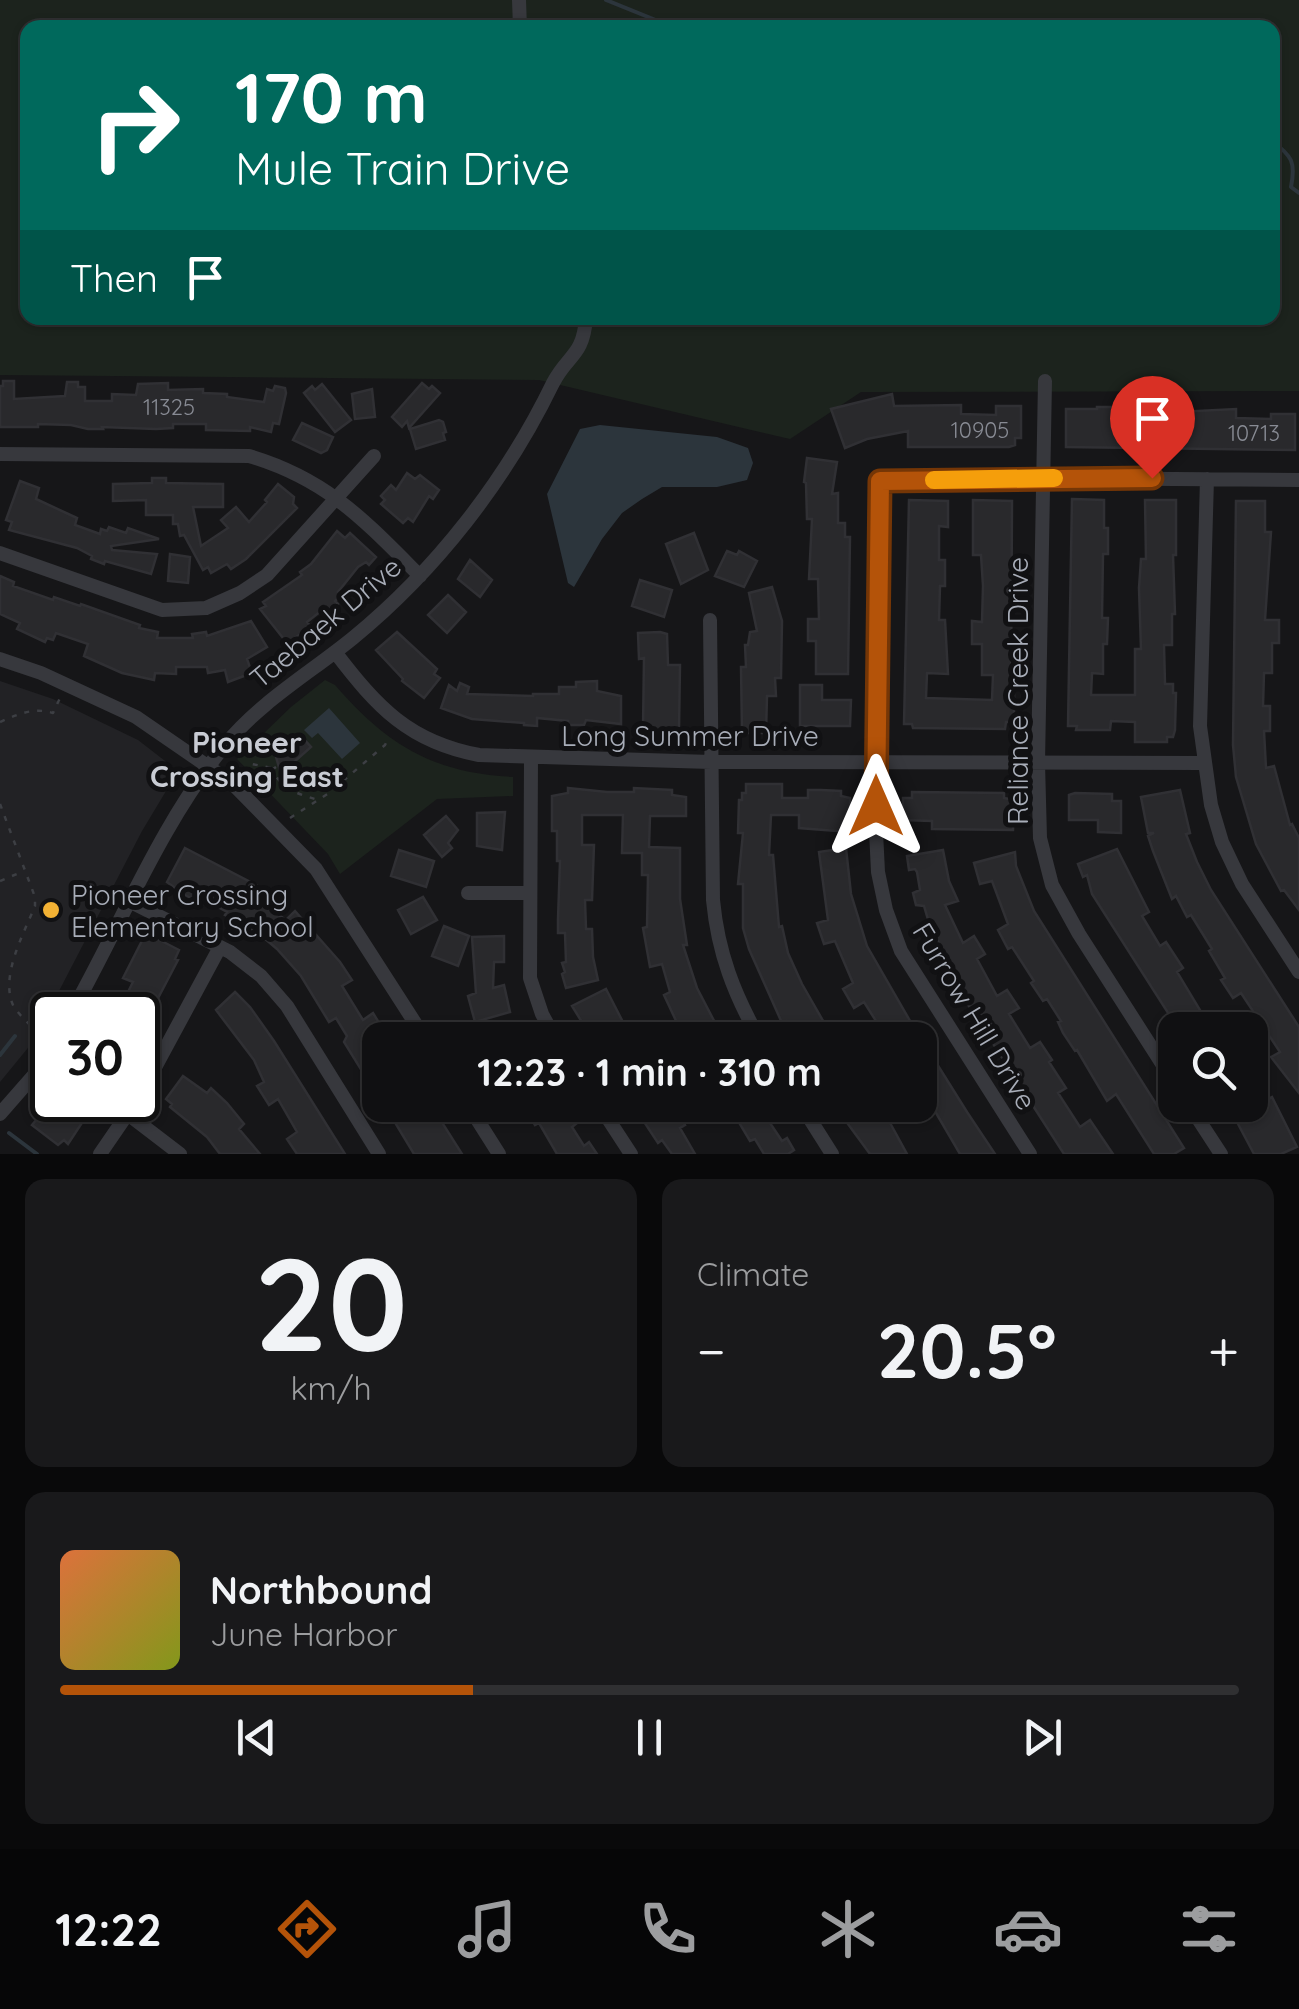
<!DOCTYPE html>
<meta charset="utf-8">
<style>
:root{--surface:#101012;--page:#19191b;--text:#f1f3f6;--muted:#9c9d9f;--line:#303032;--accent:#b45309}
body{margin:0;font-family:Quicksand,sans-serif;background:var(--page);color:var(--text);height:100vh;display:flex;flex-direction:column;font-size:38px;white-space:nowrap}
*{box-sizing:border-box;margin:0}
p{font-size:32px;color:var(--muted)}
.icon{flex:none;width:55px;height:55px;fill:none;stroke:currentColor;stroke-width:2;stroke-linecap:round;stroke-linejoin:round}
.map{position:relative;height:1154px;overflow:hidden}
.details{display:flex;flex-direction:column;gap:25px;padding:25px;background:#09090a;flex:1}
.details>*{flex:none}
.hud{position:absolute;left:20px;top:20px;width:1260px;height:305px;border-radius:20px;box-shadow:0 2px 8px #0004,0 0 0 2px var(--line);background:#00695c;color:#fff;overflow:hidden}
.buttons{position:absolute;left:1158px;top:1012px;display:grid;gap:20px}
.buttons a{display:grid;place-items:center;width:110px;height:110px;border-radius:20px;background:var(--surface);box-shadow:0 2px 8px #0004,0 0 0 2px var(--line);font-size:50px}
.speed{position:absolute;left:30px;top:992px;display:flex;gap:20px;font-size:50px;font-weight:700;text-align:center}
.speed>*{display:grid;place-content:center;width:130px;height:130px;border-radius:50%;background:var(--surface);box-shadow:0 2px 8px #0004,0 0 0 2px var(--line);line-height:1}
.speed .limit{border:5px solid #111;border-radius:15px;background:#fff;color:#111}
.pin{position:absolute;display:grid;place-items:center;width:85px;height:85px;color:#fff;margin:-102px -42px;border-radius:50% 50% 50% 0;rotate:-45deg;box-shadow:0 0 10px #0007}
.pin .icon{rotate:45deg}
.me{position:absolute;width:110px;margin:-55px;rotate:0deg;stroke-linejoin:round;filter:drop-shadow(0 0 8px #0008)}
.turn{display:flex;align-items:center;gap:35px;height:210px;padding:0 50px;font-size:45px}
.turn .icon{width:130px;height:130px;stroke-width:2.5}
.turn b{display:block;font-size:70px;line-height:85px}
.then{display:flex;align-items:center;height:95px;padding:0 50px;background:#0003;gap:20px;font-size:38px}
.big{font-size:75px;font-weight:800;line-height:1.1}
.details .card{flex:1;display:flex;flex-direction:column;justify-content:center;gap:15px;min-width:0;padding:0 35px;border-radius:20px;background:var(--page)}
.details .dial{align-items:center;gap:0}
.dial b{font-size:130px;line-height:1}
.song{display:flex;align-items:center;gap:30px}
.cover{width:120px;height:120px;border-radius:15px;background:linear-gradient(135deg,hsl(20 70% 55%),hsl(70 70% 35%))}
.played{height:10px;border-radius:5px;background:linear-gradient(90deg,var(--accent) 35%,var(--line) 35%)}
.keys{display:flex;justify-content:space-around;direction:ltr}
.heat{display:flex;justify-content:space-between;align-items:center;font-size:55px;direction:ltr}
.details .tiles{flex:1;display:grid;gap:25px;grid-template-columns:1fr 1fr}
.card:last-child{grid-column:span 2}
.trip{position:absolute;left:362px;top:1022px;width:575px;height:100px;border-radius:20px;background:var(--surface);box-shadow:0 2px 8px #0004,0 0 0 2px var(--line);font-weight:800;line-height:100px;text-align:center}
.menu{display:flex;height:160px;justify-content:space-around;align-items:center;background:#060607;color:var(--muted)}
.menu .icon{width:70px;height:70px}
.menu .current{color:var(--accent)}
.menu b{font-size:45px;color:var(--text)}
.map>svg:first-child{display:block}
.built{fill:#222225}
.green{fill:#1c231d;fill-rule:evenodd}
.water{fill:#2c353c}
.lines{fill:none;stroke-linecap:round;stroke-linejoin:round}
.stream{stroke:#2c353c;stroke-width:4}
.building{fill:#29292c;stroke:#303034;stroke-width:2.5}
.path{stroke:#3d3f44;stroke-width:2.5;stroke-dasharray:5 8;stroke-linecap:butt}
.minor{stroke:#37383d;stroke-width:14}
.route-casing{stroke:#753606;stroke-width:25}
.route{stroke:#b45309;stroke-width:18}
.slow{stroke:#f59e0b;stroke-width:18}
.poi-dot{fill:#f2b134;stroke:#111113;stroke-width:4}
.labels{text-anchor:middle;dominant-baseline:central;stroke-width:10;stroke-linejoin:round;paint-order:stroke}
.number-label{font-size:22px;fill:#888b94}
.street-label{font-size:28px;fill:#a8adb8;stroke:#111113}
.poi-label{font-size:28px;fill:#a8adb8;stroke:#111113;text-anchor:start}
.neighbourhood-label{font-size:30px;font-weight:bold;fill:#c9ccd4;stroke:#111113}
</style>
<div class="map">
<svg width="1299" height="1154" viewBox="0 0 1299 1154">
<rect width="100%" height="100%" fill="#161618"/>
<path class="built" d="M0,681l53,18 85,41 40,31 -36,60 -110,212 -32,39z"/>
<path class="green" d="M0,0h1299v391l-438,1 -71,47 -251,-59 -539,-5zM28,28h1244v290h-1244z
M325,680l10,5c52,60 98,88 178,92v19l-76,3 -97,75 -12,-20 -91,-95 54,-52z"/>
<path class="water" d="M600,425l117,12 31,11 5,15 -6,17 -30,7h-55l-20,12 -20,14 -20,26 -28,48 -6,-4 -21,-89 33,-65z
M329,708l31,35 -18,16 -24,-26 -6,5 -8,-8z"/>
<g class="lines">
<path class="stream" d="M606,0l57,23 2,5
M1272,141c20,15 24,21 19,46l8,6
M0,1055l15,-19
M9,1133l28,21"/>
</g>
<path class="building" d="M3,381h11v18l51,-3 2,-14h11v5h7v14h27v-7l24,1 2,-11 30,-1v7l35,-1v4l24,1v3l37,5 3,-13 6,2 2,-5 10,2 1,5 -7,31 -6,-1 -2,9 -21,-5v4l-44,-1v-6h-33v4l-17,1 -54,-2 1,2h-15l-17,-4 -33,-1v3h-38v-41h3z
M422,383l7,6 3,-3 8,7 -31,35 -2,-7 -5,6 -10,-10z
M322,384l29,36 -16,12 -31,-39 8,-7 3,4z
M372,389l3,28 -20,2 -3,-25z
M892,394l2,12 67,-1v9l35,1v-9h25v32h-6v7l-6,2h-101v-16l-41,8 -22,9 -14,-39z
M1097,407h22v9h36v-8h22v4l59,-3v9l35,1v-5h24v36l-229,-3v-38h31z
M439,420l4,2 3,10 -3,1 2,7 -29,9 -6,-20z
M302,423l31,14 -6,13 -6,3 -28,-13z
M807,458l30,4 -5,32 6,-1v30h7v14h5l-2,137h-32v-33h-8v-22h11l-1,-40h-9l3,-60h-5l-1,-36 -2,-1z
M407,473l8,6 5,-4 19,15 -6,9 -4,-3 -16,26 -5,-4 -5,5 -22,-19 4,-4 -4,-4 10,-11 5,5z
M152,478h14v5l57,1v23h-30l8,39 27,-18 -7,-8 15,-13 13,15 18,-20 -2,-2 13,-16 16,13 -1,7 4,4 -51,51 -15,10 -4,-5 -16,9 -3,-6 -5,3 -19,-35 -4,1 -2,-12h-5v-9h-27v-15l-33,1v-17l39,-1z
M20,481l19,7 -3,11 41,19 -2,7 25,9 1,-5 6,2 2,-4 17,6 2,-5 31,11 -48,7 1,4 45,4 -6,20 -46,-13 -1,3 -13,-5 1,-3 -15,-8 -68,-18 3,-8 -6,-2z
M1072,499l32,1v28h4v26h-5l-1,64h6l-1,26h-4v30l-11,-1 -1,22h44v-46h6l-2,-61 2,-29h5l-1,-59h31v55h-3l2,59h-3v31h-8l1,39h8v9h3l-1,37 -2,7h-6v5h-32v-20l-24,-1 -1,9h-34l1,-4h-9z
M909,500l39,1v26l-9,-1v34h6v26h-5l-1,34h6l3,54 -21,-1 -1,25 66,2 1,-25h-11v-31h-10v-23l10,1 1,-36 -2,-31h-8v-55l39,1 -1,190h3v31h-8l-1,7 -92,-1 -1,-4h-8z
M1236,501h29v31h6l-6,88h14v23h-7v30h-8l-1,33h7v25h-6l2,37 8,-2 16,59 2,-1 7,14v72l-15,-20 -3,1 -25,-47 -20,-67 -3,-32z
M337,531l8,7 5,-5 26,24 -7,8 -3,-3 -8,5 -20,25 3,3 -6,6 3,3 -8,8 -4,-5 -19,15 4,5 -24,16 -27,-34 6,-3 -3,-4 39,-27 -2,-3 11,-8z
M694,533l14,37 -27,14 -15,-40z
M727,551l10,4 2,-4 18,10 -13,26 -29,-11z
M170,554l20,3 -2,26 -20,-2z
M470,560l22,20 -12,17 -22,-18z
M0,576l14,6 -1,4 40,14 1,-3 26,9 1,-2 59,21 -1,3 19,4 -1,6h36l-1,-4 14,-2 1,4 44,-15 16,26 -20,12 5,14 -24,9 -3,-12 -17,3 -1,-6h-31v7l-21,-1 -1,7 -32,-7 -38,-17 4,-12 -32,-11 -3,7 -6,-2 -2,4 -28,-13 3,-6 -20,-9z
M640,580l32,10 -8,27 -32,-11z
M772,587l10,34 -1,57h-6l1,18h-9l-1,37h-24l-1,-66h5l-1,-22h3l2,-13 7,-1 -8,-38z
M448,595l18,17 -19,21 -19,-18z
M397,632l40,37 -3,5 6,4 -16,20 -22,-17 1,-2 -27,-29z
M660,632l7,2 1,31h12l-1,65 -36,-1 1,-71 -5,1 -1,-26z
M597,681v10l24,5v28l-35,-4 -2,5h-16v-4l-31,-3v8l-13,-1v-2l-52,-4 -31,-11 8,-23 8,6 3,-8 9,4 -2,7 66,2v-2h26v-7h17v-5z
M800,685h22v15h29l-1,26h-50z
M302,737l9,10 -17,15 1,6 -15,3 -7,-25z
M746,784h36v14h26v-8h13l20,1v5l9,2 -1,34 -50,-4v-13h-28l-2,40h4l6,72 3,-1 6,27 14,31 32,56h-36l-12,-19 -4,2 -33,-74 -6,-21v-44h-5l5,-51h-5l1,-33h3v-7h4z
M568,788l39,4h27v-4l38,2v5l14,2v19h-36l-1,31 31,1v51l7,46h-4l14,43 27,52h-39l-21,-45 6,-3 -8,-28 -12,3 -7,-39 4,-1 1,-52h-6v-22h-20l1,-38h-41v30h12l-2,55h-7l1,29h6l1,28 5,23 -32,8 -4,-14 3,-2 -3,-9 4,-1 -1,-29h-7v-14l2,-58h-3v-30h-5v-35l16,-3z
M1180,790l10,43 -4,1 11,28 14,28 88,137v66l-28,-36 9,-5 -39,-59 -8,5 -12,-18 4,-2 -16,-27 3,-2 -21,-34 -4,2 -11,-21 -4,3 -19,-48 -5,-15 6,-3h-6l-7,-36z
M912,792l92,1v5l10,2 -1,30 -81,-1v-8l-29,-1v-22h9z
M1075,793l37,1v7h9v32l-23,-1v-12h-29v-25z
M505,812l-3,38 -25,-4v-33z
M446,816l12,14 -10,13 4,5 -10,9 -18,-22z
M185,848l71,37 -5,10 35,25 9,-9 45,51 12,18 -10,6 21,34 10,-7 11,18 -4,3v66l-36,-58 3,-6 -11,-18 -7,4 -28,-46 -24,-27 -20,-17 -32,-17 2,-3 -22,-12 -2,4 -18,-9 -18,-13z
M846,848l5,46 16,52 54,94h-33l-24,-38 -10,6 -11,-19 10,-6 -18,-42 -11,3 -7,-21 11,-3 -9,-68z
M1117,849l32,63 -7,4 18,30 6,-4 17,26 -6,4 35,58h-33l-87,-136 -5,-19 -4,2 -5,-13z
M399,850l35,11 -8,26 -35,-11z
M943,850l6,31 9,20 -13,4 18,38 11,-7 11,18 -8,5 20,37 10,-6 12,18 -10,6 21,34 10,-6 12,18 -3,2 17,26 -8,5 22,34 10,-7 23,34h-49l-126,-196 6,-4 -9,-19 -6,3 -5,-12 5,-3 -5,-17 -8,-1 -3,-12 7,-3 -3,-18 -2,-3 -6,1 -2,-14z
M1015,852l1,14 18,45 150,237 -10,6h-20l-38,-60 -9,7 -30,-51 -2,1 -12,-18 -5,-11 3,-1 -14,-22 -4,2 -12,-18 3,-2 -22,-34 -4,2 -10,-19 10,-6 -16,-43 -12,3 -6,-21z
M423,897l14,23 -26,14 -13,-24z
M444,926l25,10 -11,30 -26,-10z
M146,933l33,17 -4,9 3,1 -32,61 -26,-13 13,-26 -10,-4z
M504,936v26h-10l-1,26 11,-3 6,27 -35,10 -7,-26 8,-3 -4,-56z
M606,989l20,39 -2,2 6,10h-37l-21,-34z
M235,992l15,15 24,34 71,113h-48l-10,-15 10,-7 -19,-33 -9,6 -12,-19 7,-4 -10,-22 -38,-50z
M516,1022l9,18h-44l27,-14z
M927,1048l40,64 28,42h-35l-28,-48 -12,8v-62z
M183,1076l24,17 4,-5 16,15 17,21 -5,5 21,25h-40l-13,-17 -37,-30 2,-3 -6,-5z
M1250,1089l10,15 12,-7 25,50 -16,7h-27l-26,-49h22z
M61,1100h25l7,6 -25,38 -4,-4 -6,5 -26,-20 14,-17 5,5z
M397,1105h34l31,49h-48l-26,-43z
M523,1105h40l14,18 -5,4 12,19 5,-4 8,12h-40l-18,-31 -4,2z
M633,1105h31l11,15 5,-3 5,8 -5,3 15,26h-23l-10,-14 -4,3z
M722,1105h36l5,7 6,-3 7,11 -6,3 12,18 5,-3 7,12 -6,4h-24l-9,-15 -5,2 -13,-22 -5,3z
M843,1105h23l7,12 10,-7 24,44h-37l-33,-45z"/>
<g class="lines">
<path class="path" d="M0,722c18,-8 34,-15 53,-9l7,-15
M276,767l-3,2c6,19 25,25 42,30
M242,771l10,-7 20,4
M0,804l35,93v9c-11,27 -35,70 -22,99 6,11 18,19 25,30
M290,818l39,-25 56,-48 4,-8
M0,881l24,-10"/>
<path class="minor" d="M519,0l1,28
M1045,381l-7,382 2,75 12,47 27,49 96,150
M0,454l249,2c78,23 115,64 171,120
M1207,479l-7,247 11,79 11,37 20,42 57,88
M0,553l162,57 44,-2 34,-15 27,-18 107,-119
M710,620l3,280c5,53 21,94 47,140
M335,652c42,55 74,90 144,103l232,7 493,1
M0,659l41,14 95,44 96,66 84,86 110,171
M531,758l-1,220 12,36 14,26
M468,893h60
M129,901l101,51 31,24 26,30 92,148
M70,1015c51,-90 89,-189 155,-270 35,-43 85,-72 128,-107 83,-68 153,-158 200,-255 15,-29 30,-26 33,-65
M138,1099l82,-152
M468,1105l31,49
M599,1105l32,49
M801,1105l31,49
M1189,1105l32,49
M0,1114l41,-47 11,-20
M129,1115l51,39
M100,1154l37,-54
M1030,1154l-129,-203 -15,-41 -8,-38 -2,-41 4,-350 164,-3 255,2"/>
</g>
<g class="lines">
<defs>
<path id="route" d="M876,806l4,-325 272,-3"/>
</defs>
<use href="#route" class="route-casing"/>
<use href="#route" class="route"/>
<path class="slow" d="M934,480l120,-2"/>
</g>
<circle class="poi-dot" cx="51" cy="910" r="10"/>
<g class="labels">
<g class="number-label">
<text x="169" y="407">11325</text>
<text x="980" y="430">10905</text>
<text x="1254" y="433">10713</text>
</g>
<g class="street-label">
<text transform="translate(325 622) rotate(-40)">Taebaek Drive</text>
<text transform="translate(1017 691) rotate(-90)">Reliance Creek Drive</text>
<text x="690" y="735">Long Summer Drive</text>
<text transform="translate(975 1016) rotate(59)">Furrow Hill Drive</text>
</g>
<g class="poi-label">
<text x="71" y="894">Pioneer Crossing<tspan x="71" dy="32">Elementary School</tspan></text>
</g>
<g class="neighbourhood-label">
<text x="247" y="742">Pioneer<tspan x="247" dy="34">Crossing East</tspan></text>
</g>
</g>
</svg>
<div class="buttons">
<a><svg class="icon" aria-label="search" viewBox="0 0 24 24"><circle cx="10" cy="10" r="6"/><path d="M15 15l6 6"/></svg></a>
</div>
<div class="speed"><div class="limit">30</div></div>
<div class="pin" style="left:1152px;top:478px;background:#d93025"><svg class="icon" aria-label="arrive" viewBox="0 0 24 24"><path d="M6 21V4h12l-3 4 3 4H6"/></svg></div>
<svg class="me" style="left:876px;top:806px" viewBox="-20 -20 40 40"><path d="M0-17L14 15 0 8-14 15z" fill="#b45309" stroke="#fff" stroke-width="4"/></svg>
<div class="trip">12:23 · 1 min · 310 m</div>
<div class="hud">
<div class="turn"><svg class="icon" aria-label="right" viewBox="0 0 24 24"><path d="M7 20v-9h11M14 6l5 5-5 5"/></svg><div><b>170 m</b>Mule Train Drive</div></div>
<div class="then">Then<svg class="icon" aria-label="arrive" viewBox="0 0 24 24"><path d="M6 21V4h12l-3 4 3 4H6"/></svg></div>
</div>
</div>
<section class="details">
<div class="tiles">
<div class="card dial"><b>20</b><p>km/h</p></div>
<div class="card"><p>Climate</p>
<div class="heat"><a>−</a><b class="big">20.5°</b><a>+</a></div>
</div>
<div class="card">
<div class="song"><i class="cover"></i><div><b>Northbound</b><p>June Harbor</p></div></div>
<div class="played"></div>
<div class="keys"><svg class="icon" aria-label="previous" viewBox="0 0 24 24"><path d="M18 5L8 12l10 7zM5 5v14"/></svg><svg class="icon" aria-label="pause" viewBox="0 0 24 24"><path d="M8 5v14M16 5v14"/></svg><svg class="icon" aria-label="next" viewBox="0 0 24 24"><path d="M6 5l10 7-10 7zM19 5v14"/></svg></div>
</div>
</div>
</section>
<nav class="menu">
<b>12:22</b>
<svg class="icon current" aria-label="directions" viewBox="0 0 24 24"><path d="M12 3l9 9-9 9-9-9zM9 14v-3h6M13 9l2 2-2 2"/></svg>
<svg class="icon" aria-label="music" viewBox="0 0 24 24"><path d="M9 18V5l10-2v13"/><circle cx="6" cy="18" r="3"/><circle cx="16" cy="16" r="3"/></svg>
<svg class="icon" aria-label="phone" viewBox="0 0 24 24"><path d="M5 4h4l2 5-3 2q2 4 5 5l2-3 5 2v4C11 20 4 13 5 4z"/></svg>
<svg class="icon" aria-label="climate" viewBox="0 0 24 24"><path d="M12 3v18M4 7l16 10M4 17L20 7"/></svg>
<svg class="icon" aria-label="car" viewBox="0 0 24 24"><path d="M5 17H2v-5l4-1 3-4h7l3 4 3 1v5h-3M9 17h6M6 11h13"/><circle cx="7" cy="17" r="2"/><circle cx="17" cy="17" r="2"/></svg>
<svg class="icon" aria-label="filters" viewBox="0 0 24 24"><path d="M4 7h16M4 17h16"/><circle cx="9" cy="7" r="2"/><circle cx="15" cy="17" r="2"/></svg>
</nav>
